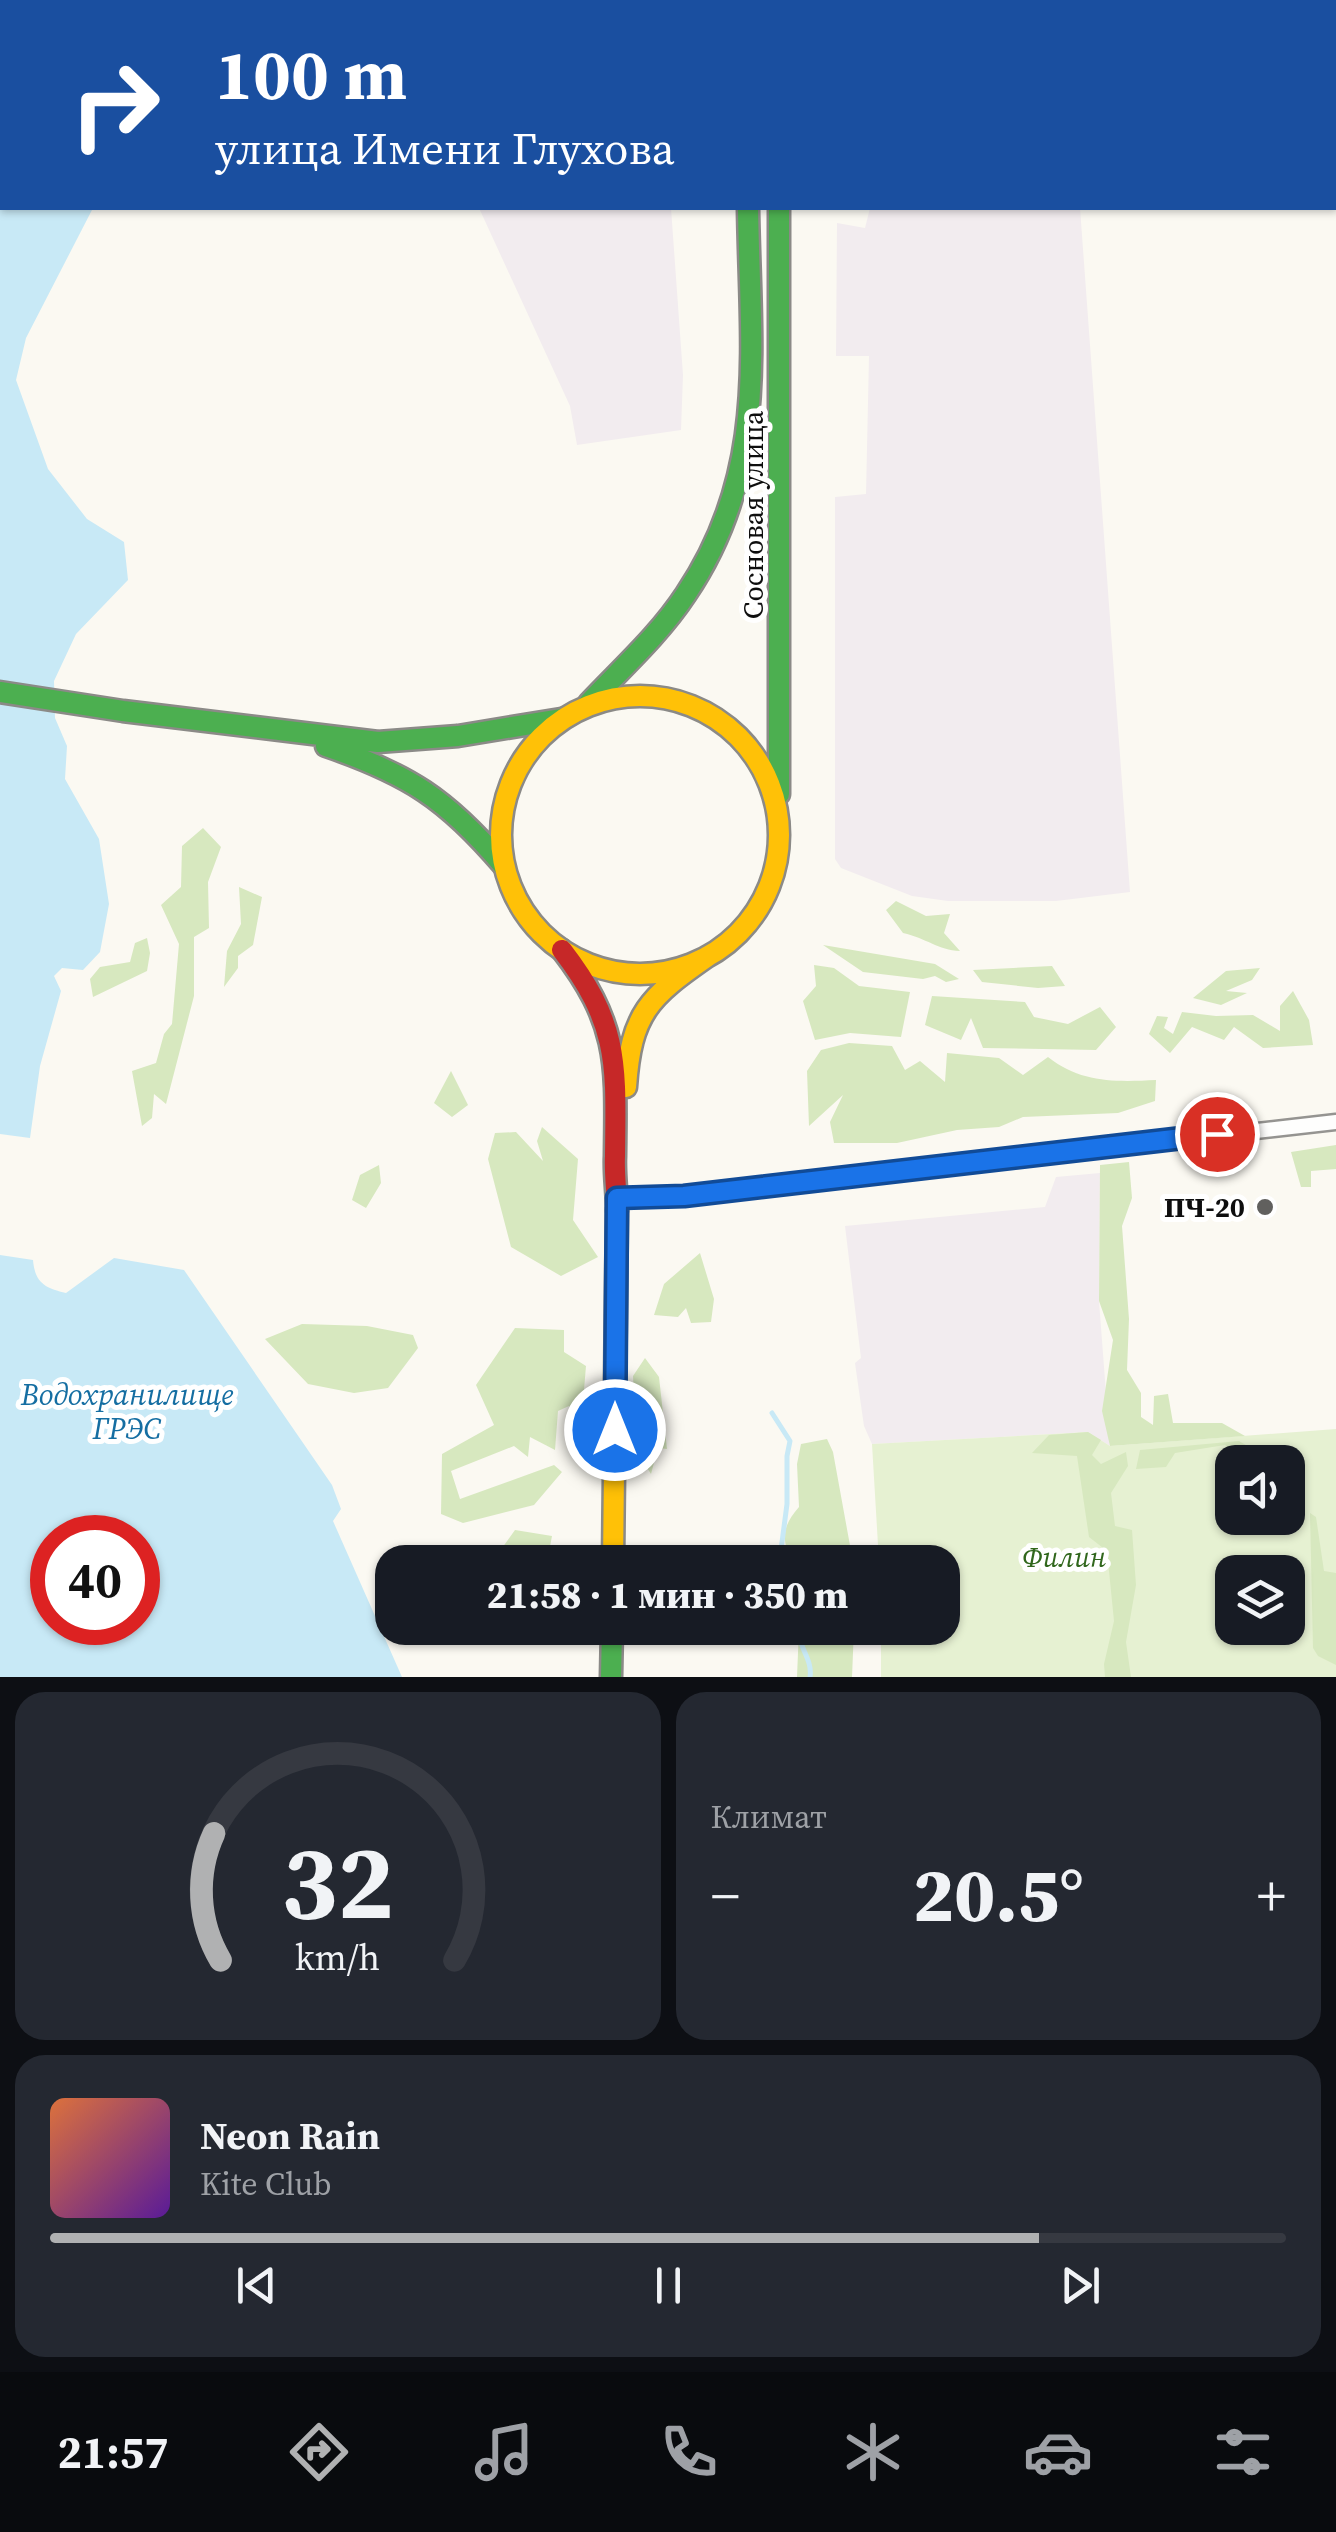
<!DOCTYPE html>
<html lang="ru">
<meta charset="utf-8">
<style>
:root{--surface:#171b24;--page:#242831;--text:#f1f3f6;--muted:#9ea1a6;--line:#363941;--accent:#b0b1b2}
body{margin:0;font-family:"Source Serif 4",serif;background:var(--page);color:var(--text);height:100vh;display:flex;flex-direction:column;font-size:38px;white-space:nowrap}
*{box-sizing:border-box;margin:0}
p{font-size:32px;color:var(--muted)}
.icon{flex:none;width:55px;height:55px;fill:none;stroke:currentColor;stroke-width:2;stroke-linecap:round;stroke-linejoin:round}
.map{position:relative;height:1677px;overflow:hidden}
.drawer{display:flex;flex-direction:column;gap:15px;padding:15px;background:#0d0f14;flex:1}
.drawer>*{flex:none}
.guide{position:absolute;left:0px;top:0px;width:1338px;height:210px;box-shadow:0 2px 8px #0004;background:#1a4fa0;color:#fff;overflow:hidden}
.fabs{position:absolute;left:1215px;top:1445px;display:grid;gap:20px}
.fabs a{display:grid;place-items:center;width:90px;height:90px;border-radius:20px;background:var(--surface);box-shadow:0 2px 8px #0004;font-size:50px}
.speed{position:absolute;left:30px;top:1515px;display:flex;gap:20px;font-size:50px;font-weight:700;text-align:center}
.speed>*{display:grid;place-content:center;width:130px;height:130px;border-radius:50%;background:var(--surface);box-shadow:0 2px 8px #0004;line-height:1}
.speed .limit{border:15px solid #d22;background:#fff;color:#111}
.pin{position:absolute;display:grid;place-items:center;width:85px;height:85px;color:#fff;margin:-42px;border:5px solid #fff;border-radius:50%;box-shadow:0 2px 10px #0007}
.me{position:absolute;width:110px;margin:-55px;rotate:0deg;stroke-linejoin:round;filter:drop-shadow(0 0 8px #0008)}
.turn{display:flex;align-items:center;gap:35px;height:210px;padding:0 50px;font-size:45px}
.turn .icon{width:130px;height:130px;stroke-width:2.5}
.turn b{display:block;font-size:70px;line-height:85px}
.big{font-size:75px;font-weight:800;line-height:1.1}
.drawer .card{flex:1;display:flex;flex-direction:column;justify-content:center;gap:15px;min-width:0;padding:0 35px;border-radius:30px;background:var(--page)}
.drawer .dial{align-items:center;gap:0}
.dial svg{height:260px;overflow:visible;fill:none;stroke:var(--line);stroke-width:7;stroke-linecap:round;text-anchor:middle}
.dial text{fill:var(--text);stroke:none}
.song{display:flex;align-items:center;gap:30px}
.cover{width:120px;height:120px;border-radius:15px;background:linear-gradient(135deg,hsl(20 70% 55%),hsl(270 70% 35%))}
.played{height:10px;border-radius:5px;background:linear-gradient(90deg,var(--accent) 80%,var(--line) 80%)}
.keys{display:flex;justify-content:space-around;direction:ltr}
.heat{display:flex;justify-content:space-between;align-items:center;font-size:55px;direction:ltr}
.drawer .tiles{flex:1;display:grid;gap:15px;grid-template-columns:1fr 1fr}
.card:last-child{grid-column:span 2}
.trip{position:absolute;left:375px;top:1545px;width:585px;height:100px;border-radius:30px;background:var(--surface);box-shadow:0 2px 8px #0004;font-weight:800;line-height:100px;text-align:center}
.dock{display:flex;height:160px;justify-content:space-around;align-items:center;background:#090b0e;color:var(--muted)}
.dock .icon{width:70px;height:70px}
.dock .active{color:var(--accent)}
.dock b{font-size:45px;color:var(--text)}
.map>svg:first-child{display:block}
.industrial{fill:#f2ecef}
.green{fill:#e6f1d2;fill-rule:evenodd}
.forest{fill:#d7e8bf}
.water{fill:#c8e9f6;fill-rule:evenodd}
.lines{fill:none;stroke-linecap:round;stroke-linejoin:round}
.stream{stroke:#c8e9f6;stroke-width:5}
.street-casing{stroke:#959491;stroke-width:19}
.fast-casing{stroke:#8b8a87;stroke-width:25}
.slow-casing{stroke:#8b8a87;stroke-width:25}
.jam-casing{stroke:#8b8a87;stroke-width:25}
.street{stroke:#fefefd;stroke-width:14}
.fast{stroke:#4caf50;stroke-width:20}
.slow{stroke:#ffc107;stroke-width:20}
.jam{stroke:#c62828;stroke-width:20}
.route-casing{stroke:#114b97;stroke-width:25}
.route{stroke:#1a73e8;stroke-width:18}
.poi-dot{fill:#61605e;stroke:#fff;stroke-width:4}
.labels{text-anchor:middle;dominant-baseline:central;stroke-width:10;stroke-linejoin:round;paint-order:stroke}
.street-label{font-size:28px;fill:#0e0e0e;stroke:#fff}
.poi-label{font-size:28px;font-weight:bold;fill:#0e0e0e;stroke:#fff;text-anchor:end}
.park-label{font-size:28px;font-style:italic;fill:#31671d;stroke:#fff}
.water-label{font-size:30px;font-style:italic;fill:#156ea2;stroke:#fff}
</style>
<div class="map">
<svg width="1336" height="1677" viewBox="0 0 1336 1677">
<rect width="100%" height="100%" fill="#fbf9f2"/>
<path class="industrial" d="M479,208h192l12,167 -2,55 -104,15 -7,-39z
M870,208h210l50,684 -74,9h-108l-36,-5 -71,-28 -6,-9v-362l31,-3 3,-138h-33l1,-133 28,5z
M1100,1173l-1,128 11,145 -22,-14 -216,12 -8,-18 -9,-63 6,-5 -16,-132 200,-19 11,-30z"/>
<path class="green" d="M1336,1429v248h-455v-49h61v-66h-63l-7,-118 216,-12 22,14zM1232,1462h56v56h-56zM1232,1572h56v56h-56z"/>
<path class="forest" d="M203,828l18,19 -13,35 1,46 -15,9v59l-28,108 -12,-10 -2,24 -10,8 -10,-55 24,-8 8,-29 8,-10 7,-80 -18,-39 20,-18 1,-41z
M239,887l23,10 -9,48 -15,11v12l-14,19 3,-36 14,-27z
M896,901l30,15 24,-2 -6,19 16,18c-22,-1 -34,-13 -57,-18l-17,-23z
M147,938l3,15 -3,18 -54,26 -3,-18 10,-12 30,-5 5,-19z
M823,945l112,19 24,15 -13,3 -11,-6 -12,3 -60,-7z
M814,965l20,3 25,18 51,6 -9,45 -51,-4 -35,7 -12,-39 13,-15z
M1052,966l13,20 -27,2 -56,-6 -9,-12z
M1260,968l-8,12 -26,11 21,2 -26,12 -28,-7 33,-27z
M1293,991l16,29 4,25 -50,3 -29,-21 -10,13 -32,-13 -22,26 -21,-19 8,-18 11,1 -4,11 9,6 9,-22 34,4 37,-1 27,16v-25z
M932,996l93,6 9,15 34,7 32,-17 16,20 -20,23 -113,-2 -12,-30 -10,22 -36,-15z
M849,1043l43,3 13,24 15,-9 25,21 2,-29 52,5 24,17 25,-18c33,26 67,25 108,23l-1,21 -37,12 -95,4 -24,10 -42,3 -60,13h-63l-4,-21 13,-27 -34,31 -2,-55 14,-21z
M451,1071l17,34 -16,12 -18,-14z
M542,1127l36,32 -5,61 25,37 -37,19 -50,-29 -23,-88 7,-26 21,-1 27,29 -6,-20z
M1336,1145v24l-25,2v16h-10l-10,-35z
M1129,1162l3,36 -10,28 7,93 -2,51 14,23v24l12,8 1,-29 14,-2 5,29h49l23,13 -135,10 -8,-35 11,-71 -14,-39 1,-136z
M379,1165l2,18 -15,25 -14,-8 8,-25z
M700,1253l14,46 -3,23 -20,1 -5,-15 -8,9 -24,-2 10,-31z
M302,1324l65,2 46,9 5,13 -30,40 -34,5 -46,-9 -43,-45z
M515,1328l49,2v22l22,14 -5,59 -12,-19 -11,5 -3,39 -25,-13 -2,20 -14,-11 -63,25 9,28 94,-34 8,7 -28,33 -71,18 -22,-9 1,-60 52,-29 -18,-40z
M645,1358l14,19 8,72 -9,-1 -7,26 -14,-22 -4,-76z
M1088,1432l13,8 -9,15 9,9 25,-12 2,14 -17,27 4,33 17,4 4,55 -10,57 5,35h-26l-1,-13 10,-43 -7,-70 -18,-14 -12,-81 -45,-3 17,-18z
M827,1439l6,13 20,110h-59c-14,-21 -12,-36 5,-55l-2,-43 4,-20z
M1239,1441l17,10 -20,2 -11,-8 -50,8 -9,14 -30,2 4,-19z
M1310,1513l6,4 8,54 12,2v92l-18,-9 -5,-8z
M515,1530l37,6 -5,26h-60h5z
M799,1628h55l-2,49h-55z"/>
<path class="water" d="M0,0h228l-226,2v206h91l-67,130 -10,42 32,89 39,50 37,23 4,38 -52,54 -22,47 1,37 12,28 -2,33 34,60 10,65 -9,48 -17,18 -21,-2 -8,8 7,15 -21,75 -10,72 -30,-4z
M0,1255l33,5c2,23 12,28 33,33l48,-35 70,12 148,215 9,24 -8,12 69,156h-402zM52,1538h86v84h-86z"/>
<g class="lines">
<path class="stream" d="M772,1413l18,28 -3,15v48l-6,46 11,12
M798,1628c-1,17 15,31 12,49"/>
<defs>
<path id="street" d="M617,1198l67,-2 652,-74"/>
<path id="fast" d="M749,0v2
M780,0v2
M779,208v586
M0,692l123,19 255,31 80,-6 103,-17
M589,703c33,-35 70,-68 97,-109 83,-123 64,-246 62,-386
M326,746c82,28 121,53 177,119
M611,1677l1,-49"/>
<path id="slow" d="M501 835a139 139 0 1 1 278 0a139 139 0 1 1-278 0Z
M626,1087c5,-74 23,-90 82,-131
M613,1562l4,-352"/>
<path id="jam" d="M562,950c58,75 54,116 53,206 -1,18 2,36 2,54"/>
</defs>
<use href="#street" class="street-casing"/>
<use href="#fast" class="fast-casing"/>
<use href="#slow" class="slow-casing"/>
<use href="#jam" class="jam-casing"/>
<use href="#street" class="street"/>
<use href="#fast" class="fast"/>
<use href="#slow" class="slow"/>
<use href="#jam" class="jam"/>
</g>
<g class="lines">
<defs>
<path id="route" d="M615,1430l2,-232 67,-2 533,-62"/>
</defs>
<use href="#route" class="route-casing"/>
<use href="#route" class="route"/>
</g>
<circle class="poi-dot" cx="1265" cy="1207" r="10"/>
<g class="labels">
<g class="street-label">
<text transform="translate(753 515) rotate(-90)">Сосновая улица</text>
</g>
<g class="poi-label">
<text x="1245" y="1207">ПЧ-20</text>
</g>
<g class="park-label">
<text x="1064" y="1557">Филин</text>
</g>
<g class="water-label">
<text x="127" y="1394">Водохранилище<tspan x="127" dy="34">ГРЭС</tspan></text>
</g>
</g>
</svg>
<div class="fabs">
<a><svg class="icon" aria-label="sound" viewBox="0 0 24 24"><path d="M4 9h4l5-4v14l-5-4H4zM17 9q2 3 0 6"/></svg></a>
<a><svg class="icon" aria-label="layers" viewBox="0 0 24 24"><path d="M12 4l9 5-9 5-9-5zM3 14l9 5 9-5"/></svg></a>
</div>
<div class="speed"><div class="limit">40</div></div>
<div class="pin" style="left:1217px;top:1134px;background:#d93025"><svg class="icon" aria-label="arrive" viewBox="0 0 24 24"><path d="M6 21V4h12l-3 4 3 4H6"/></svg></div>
<svg class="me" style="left:615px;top:1430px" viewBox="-20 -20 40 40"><circle r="17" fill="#1a73e8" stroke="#fff" stroke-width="3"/><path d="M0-11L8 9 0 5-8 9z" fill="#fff"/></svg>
<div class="trip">21:58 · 1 мин · 350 m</div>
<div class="guide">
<div class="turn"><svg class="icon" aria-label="right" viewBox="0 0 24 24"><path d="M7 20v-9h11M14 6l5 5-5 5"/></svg><div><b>100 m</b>улица Имени Глухова</div></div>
</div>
</div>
<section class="drawer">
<div class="tiles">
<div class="card dial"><svg viewBox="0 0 100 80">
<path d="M14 69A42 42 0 1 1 86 69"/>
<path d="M14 69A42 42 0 0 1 12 30" stroke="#b0b1b2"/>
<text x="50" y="56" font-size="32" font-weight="700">32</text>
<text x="50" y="72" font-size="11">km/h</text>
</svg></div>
<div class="card"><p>Климат</p>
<div class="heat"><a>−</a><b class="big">20.5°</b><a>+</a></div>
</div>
<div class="card">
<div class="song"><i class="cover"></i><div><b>Neon Rain</b><p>Kite Club</p></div></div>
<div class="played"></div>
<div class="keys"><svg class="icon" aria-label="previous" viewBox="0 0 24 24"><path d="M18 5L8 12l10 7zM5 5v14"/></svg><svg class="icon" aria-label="pause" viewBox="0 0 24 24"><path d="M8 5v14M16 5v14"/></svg><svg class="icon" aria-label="next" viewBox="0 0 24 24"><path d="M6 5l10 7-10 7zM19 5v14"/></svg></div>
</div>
</div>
</section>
<nav class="dock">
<b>21:57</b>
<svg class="icon active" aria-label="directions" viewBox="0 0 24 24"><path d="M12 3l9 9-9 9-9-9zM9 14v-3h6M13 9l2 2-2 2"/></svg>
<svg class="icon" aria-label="music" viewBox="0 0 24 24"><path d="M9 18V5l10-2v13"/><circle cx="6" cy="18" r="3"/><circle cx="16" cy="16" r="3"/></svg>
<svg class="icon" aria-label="phone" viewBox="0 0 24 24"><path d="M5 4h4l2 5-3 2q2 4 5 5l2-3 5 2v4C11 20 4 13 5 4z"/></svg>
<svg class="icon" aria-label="climate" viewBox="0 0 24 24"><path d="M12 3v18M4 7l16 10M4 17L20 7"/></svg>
<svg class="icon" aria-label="car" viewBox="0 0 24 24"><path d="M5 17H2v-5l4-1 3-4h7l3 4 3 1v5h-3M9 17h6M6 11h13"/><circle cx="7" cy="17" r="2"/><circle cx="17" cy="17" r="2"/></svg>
<svg class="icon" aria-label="filters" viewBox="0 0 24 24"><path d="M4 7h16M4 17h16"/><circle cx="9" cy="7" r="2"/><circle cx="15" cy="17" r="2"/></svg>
</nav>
